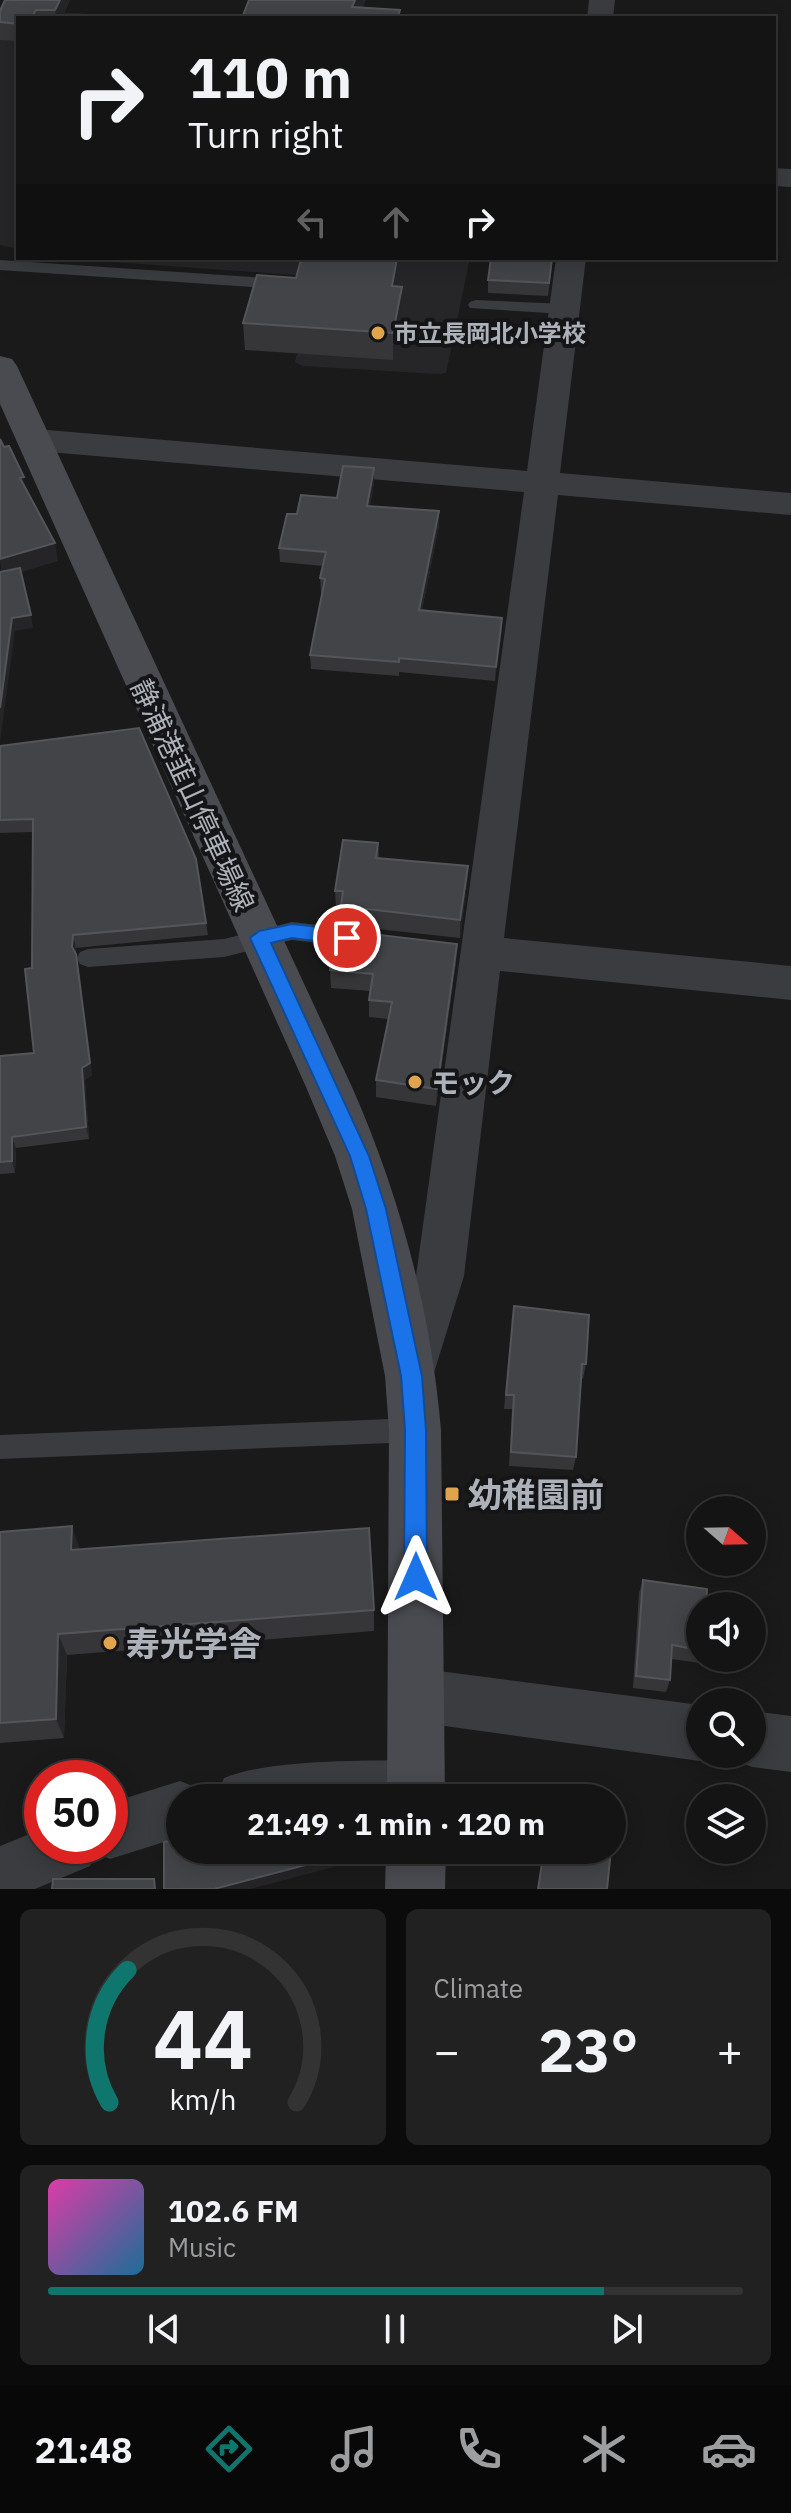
<!DOCTYPE html>
<meta charset="utf-8">
<style>
:root{--surface:#141414;--page:#212122;--text:#f1f3f6;--muted:#9d9ea0;--line:#333334;--accent:#0f766e}
body{margin:0;font-family:"IBM Plex Sans","Noto Sans JP",sans-serif;background:var(--page);color:var(--text);height:100vh;display:flex;flex-direction:column;font-size:30px;white-space:nowrap}
*{box-sizing:border-box;margin:0}
p{font-size:26px;color:var(--muted)}
.icon{flex:none;width:44px;height:44px;fill:none;stroke:currentColor;stroke-width:2;stroke-linecap:round;stroke-linejoin:round}
.map{position:relative;height:1889px;overflow:hidden}
.sheet{display:flex;flex-direction:column;gap:20px;padding:20px;background:#0b0b0b;flex:1}
.sheet>*{flex:none}
.top-card{position:absolute;left:16px;top:16px;width:760px;height:244px;border-radius:0px;box-shadow:0 4px 20px #0003,0 0 0 2px var(--line);background:#141414;color:var(--text);overflow:hidden}
.needle{width:52px;rotate:110deg}
.fabs{position:absolute;left:686px;top:1496px;display:grid;gap:16px}
.fabs a{display:grid;place-items:center;width:80px;height:80px;border-radius:50%;background:var(--surface);box-shadow:0 4px 20px #0003,0 0 0 2px var(--line);font-size:40px}
.speed{position:absolute;left:24px;top:1760px;display:flex;gap:16px;font-size:40px;font-weight:700;text-align:center}
.speed>*{display:grid;place-content:center;width:104px;height:104px;border-radius:50%;background:var(--surface);box-shadow:0 4px 20px #0003,0 0 0 2px var(--line);line-height:1}
.speed .limit{border:12px solid #d22;background:#fff;color:#111}
.pin{position:absolute;display:grid;place-items:center;width:68px;height:68px;color:#fff;margin:-34px;border:4px solid #fff;border-radius:50%;box-shadow:0 2px 8px #0007}
.me{position:absolute;width:88px;margin:-44px;rotate:0deg;stroke-linejoin:round;filter:drop-shadow(0 0 6px #0008)}
.turn{display:flex;align-items:center;gap:28px;height:168px;padding:0 40px;font-size:36px}
.turn .icon{width:104px;height:104px;stroke-width:2.5}
.turn b{display:block;font-size:56px;line-height:68px}
.lanes{display:flex;align-items:center;height:76px;padding:0 40px;background:#0003;justify-content:center;gap:40px;direction:ltr}
.lanes .off{opacity:.35}
.big{font-size:60px;font-weight:700;line-height:1.1}
.sheet .card{flex:1;display:flex;flex-direction:column;justify-content:center;gap:12px;min-width:0;padding:0 28px;border-radius:12px;background:var(--page)}
.sheet .dial{align-items:center;gap:0}
.dial svg{height:208px;overflow:visible;fill:none;stroke:var(--line);stroke-width:7;stroke-linecap:round;text-anchor:middle}
.dial text{fill:var(--text);stroke:none}
.song{display:flex;align-items:center;gap:24px}
.cover{width:96px;height:96px;border-radius:12px;background:linear-gradient(135deg,hsl(320 70% 55%),hsl(200 70% 35%))}
.played{height:8px;border-radius:4px;background:linear-gradient(90deg,var(--accent) 80%,var(--line) 80%)}
.keys{display:flex;justify-content:space-around;direction:ltr}
.heat{display:flex;justify-content:space-between;align-items:center;font-size:44px;direction:ltr}
.sheet .tiles{flex:1;display:grid;gap:20px;grid-template-columns:1fr 1fr}
.card:last-child{grid-column:span 2}
.trip{position:absolute;left:166px;top:1784px;width:460px;height:80px;border-radius:40px;background:var(--surface);box-shadow:0 4px 20px #0003,0 0 0 2px var(--line);font-weight:700;line-height:80px;text-align:center}
.dock{display:flex;height:128px;justify-content:space-around;align-items:center;background:#080808;color:var(--muted)}
.dock .icon{width:56px;height:56px}
.dock .active{color:var(--accent)}
.dock b{font-size:36px;color:var(--text)}
.map>svg:first-child{display:block}
.built{fill:#262628}
.lines{fill:none;stroke-linecap:round;stroke-linejoin:round}
.lane{fill:#3b3c40;fill-rule:evenodd}
.street{fill:#3b3c40;fill-rule:evenodd}
.secondary{fill:#494b50;fill-rule:evenodd}
.wall{fill:#363639}
.shaded-wall{fill:#252527}
.building{fill:#434447;stroke:#535559;stroke-width:2}
.route{fill:#1a73e8;stroke:#114b97;stroke-width:2}
.poi-dot{fill:#e0a44d;stroke:#151517;stroke-width:3}
.labels{text-anchor:middle;dominant-baseline:central;stroke-width:8;stroke-linejoin:round;paint-order:stroke}
.far-poi-label{font-size:24px;font-weight:bold;fill:#adb2ba;stroke:#151517;text-anchor:start}
.street-label{font-size:28px;fill:#adb2ba;stroke:#151517}
.poi-label{font-size:28px;font-weight:bold;fill:#adb2ba;stroke:#151517;text-anchor:start}
.near-poi-label{font-size:34px;font-weight:bold;fill:#adb2ba;stroke:#151517;text-anchor:start}
</style>
<div class="map">
<svg width="791" height="1889" viewBox="0 0 791 1889">
<rect width="100%" height="100%" fill="#1a1a1b"/>
<path class="built" d="M0,9l167,9h-149v231l-18,-4z
M56,258h414l-24,115 -9,1 -134,-8 -8,-4 14,-59v-27z"/>
<g class="lines">
<path class="lane" d="M0,260l282,19 8,5 -8,5 -282,-19z
M476,300l88,4 8,5 -8,5 -94,-6 -2,-3 2,-3z
M292,922l71,8 8,3 3,6 -3,6 -8,3 -71,-8 -68,17 -136,10 -8,-3 -3,-6 3,-6 8,-3 136,-10z
M415,1418l9,3 4,9 -4,9 -9,3 -415,17v-24z"/>
<path class="street" d="M589,0h26l-2,18h-26z
M774,168l17,1v18l-17,-1z
M556,258h30l-26,215 231,20v22l-233,-20 -54,443 287,28v34l-291,-29 -36,305 -36,116 -17,7 -17,-7 -8,-16 30,-100 108,-784 -488,-41 -12,-3 -5,-8 5,-8 12,-3 491,42z
M416,1668l284,37v49h16l-16,7 -284,-39 -19,-8 -8,-19 8,-19z
M752,1711l39,5v56l-39,-5 -20,-8 -1,-5h21z
M417,1760l20,8 8,20 -4,10h-225l8,-20c47,-19 140,-17 193,-18z
M180,1781l20,8 4,9h-24v39l-70,22 -15,-6 -5,13 -55,23h-35v-43l42,-17v17h68v-43z"/>
<path class="secondary" d="M0,356l12,3 5,7 335,721c48,109 79,224 89,343l4,368h-58l2,-368 -4,-54 -33,-167 -17,-53 -29,-69 -306,-683z
M386,1850h60l-1,39h-60z"/>
</g>
<path class="wall" d="M5,0h65l-8,18h-44v23l-18,-1v-29z
M302,258h95v28l5,28 -9,46 -148,-10 -2,-27 53,-45z
M553,258l-5,38 -60,-3v-13z
M374,482l-4,24 69,5v14l-17,85 80,8 -7,63 -96,-9v4l-88,-7 -1,-14 12,-62 -1,-1 -1,-14 3,-12 -43,-4 -1,-14 18,-34z
M0,746l196,113 12,76 -132,13 -1,5 3,13 14,109 -7,5 4,59 -73,9 -1,25 -15,1v-118l34,-3 -2,-221 -32,1z
M378,843l1,16 89,7 -1,18 -7,54 -119,-13v-16h-5l-1,-18z
M456,962l-20,144 -60,-9v-17l12,-61 -19,-2v-17l1,-9 -39,-3 -1,-18z
M514,1306l72,58 -3,15 -2,-1 -5,79 -3,13 -64,-4 3,-57h-8z
M0,1532l80,18 294,60v21l-307,24 -3,83 -64,5z
M643,1580l57,26v52h2l-2,5 -29,-4 -1,21 -4,12 -33,-4 6,-95z"/>
<path class="shaded-wall" d="M60,0h10l-8,18h-6l-1,-8z
M355,0h11l-7,18 -7,-11z
M397,258v25l-5,30v-27z
M402,287v27l-9,46v-27z
M374,468v14l-6,38 -1,-14z
M439,511v14l-20,99v-14z
M55,543l3,18 -56,17 -2,-19z
M31,615l2,13 -18,3 -15,111v-34l12,-90z
M502,618v14l-7,49 1,-14z
M468,866l-1,18 -7,54v-18z
M73,935l3,13 -2,11 -2,-12z
M457,944l-1,18 -20,144 1,-17z
M76,954l16,121 -7,5 4,59 -3,-12z
M12,1137l4,11 -1,25 -3,-12z
M72,1526l8,23 -9,1z
M58,1634l9,21 -3,83 -8,-19z
M363,1850h21l-1,4 -133,35h-36z"/>
<path class="building" d="M5,0h55l-5,10h-19l-5,8h-13v6l-18,-2v-11z
M249,0h106l-3,7 48,3 -2,8h-156z
M304,258h93l-5,28 10,1 -9,46 -150,-10 14,-48 39,3 4,-15 5,-4z
M491,258h61l-3,25 -61,-3z
M0,439l4,8 5,-1 15,31 -4,1 35,65 -55,16z
M343,466l31,2 -7,38 72,5 -20,99 83,8 -6,49 -97,-9v4l-89,-7 15,-76 -5,-1 6,-26 -47,-4 8,-34h10l4,-19 36,3z
M20,568l11,47 -19,3 -12,90v-136z
M139,728l57,131 10,64 -133,12 -1,12 4,7 14,109 -8,5 4,59 -74,10v24l-12,1v-106l34,-3 -9,-84 7,-1 1,-149 -33,1v-74z
M343,840l35,3 -2,15 92,8 -8,54 -119,-14 2,-15h-8z
M337,930l120,14 -20,145 -61,-9 16,-78 -23,-2 4,-26 -43,-4z
M514,1306l75,9 -3,49h-4l-6,93 -65,-5 3,-57h-8z
M72,1526l-1,24 298,-22 5,82 -316,24 -2,85 -56,4v-191z
M643,1580l64,9 -1,17h-6v44l-28,-5 -2,35 -34,-4z
M180,1840v10h183l-149,39h-50v-47z
M544,1850h67l-4,39h-69z
M53,1879h101l1,10h-103z"/>
<path class="route" d="M292,924l55,6 9,8 -9,7 -55,-7 -21,5 98,213 17,53 36,167 4,54 1,147 -3,8 -8,4 -8,-4 -4,-8 1,-147 -4,-54 -35,-167 -16,-53 -100,-218 9,-7z"/>
<g class="poi-dot">
<circle cx="378" cy="333" r="8"/>
<circle cx="415" cy="1082" r="8"/>
<rect x="444" y="1486" width="16" height="16" rx="4"/>
<circle cx="110" cy="1643" r="8"/>
</g>
<g class="labels">
<g class="far-poi-label">
<text x="394" y="333">市立長岡北小学校</text>
</g>
<g class="street-label">
<text transform="translate(193 795) rotate(65)">静浦港韮山停車場線</text>
</g>
<g class="poi-label">
<text x="431" y="1082">モック</text>
</g>
<g class="near-poi-label">
<text x="468" y="1494">幼稚園前</text>
<text x="126" y="1643">寿光学舎</text>
</g>
</g>
</svg>
<div class="fabs">
<a><svg class="needle" viewBox="-14 -14 28 28"><path d="M0-13l5 13h-10z" fill="#e53935"/><path d="M0 13l5-13h-10z" fill="#9d9ea0"/></svg></a>
<a><svg class="icon" aria-label="sound" viewBox="0 0 24 24"><path d="M4 9h4l5-4v14l-5-4H4zM17 9q2 3 0 6"/></svg></a>
<a><svg class="icon" aria-label="search" viewBox="0 0 24 24"><circle cx="10" cy="10" r="6"/><path d="M15 15l6 6"/></svg></a>
<a><svg class="icon" aria-label="layers" viewBox="0 0 24 24"><path d="M12 4l9 5-9 5-9-5zM3 14l9 5 9-5"/></svg></a>
</div>
<div class="speed"><div class="limit">50</div></div>
<div class="pin" style="left:347px;top:938px;background:#d93025"><svg class="icon" aria-label="arrive" viewBox="0 0 24 24"><path d="M6 21V4h12l-3 4 3 4H6"/></svg></div>
<svg class="me" style="left:416px;top:1577px" viewBox="-20 -20 40 40"><path d="M0-17L14 15 0 8-14 15z" fill="#1a73e8" stroke="#fff" stroke-width="4"/></svg>
<div class="trip">21:49 · 1 min · 120 m</div>
<div class="top-card">
<div class="turn"><svg class="icon" aria-label="right" viewBox="0 0 24 24"><path d="M7 20v-9h11M14 6l5 5-5 5"/></svg><div><b>110 m</b>Turn right</div></div>
<div class="lanes"><svg class="icon off" aria-label="left" viewBox="0 0 24 24"><path d="M17 20v-9H6M10 6l-5 5 5 5"/></svg><svg class="icon off" aria-label="ahead" viewBox="0 0 24 24"><path d="M12 20V5M6 11l6-6 6 6"/></svg><svg class="icon" aria-label="right" viewBox="0 0 24 24"><path d="M7 20v-9h11M14 6l5 5-5 5"/></svg></div>
</div>
</div>
<section class="sheet">
<div class="tiles">
<div class="card dial"><svg viewBox="0 0 100 80">
<path d="M14 69A42 42 0 1 1 86 69"/>
<path d="M14 69A42 42 0 0 1 21 18" stroke="#0f766e"/>
<text x="50" y="56" font-size="32" font-weight="700">44</text>
<text x="50" y="72" font-size="11">km/h</text>
</svg></div>
<div class="card"><p>Climate</p>
<div class="heat"><a>−</a><b class="big">23°</b><a>+</a></div>
</div>
<div class="card">
<div class="song"><i class="cover"></i><div><b>102.6 FM</b><p>Music</p></div></div>
<div class="played"></div>
<div class="keys"><svg class="icon" aria-label="previous" viewBox="0 0 24 24"><path d="M18 5L8 12l10 7zM5 5v14"/></svg><svg class="icon" aria-label="pause" viewBox="0 0 24 24"><path d="M8 5v14M16 5v14"/></svg><svg class="icon" aria-label="next" viewBox="0 0 24 24"><path d="M6 5l10 7-10 7zM19 5v14"/></svg></div>
</div>
</div>
</section>
<nav class="dock">
<b>21:48</b>
<svg class="icon active" aria-label="directions" viewBox="0 0 24 24"><path d="M12 3l9 9-9 9-9-9zM9 14v-3h6M13 9l2 2-2 2"/></svg>
<svg class="icon" aria-label="music" viewBox="0 0 24 24"><path d="M9 18V5l10-2v13"/><circle cx="6" cy="18" r="3"/><circle cx="16" cy="16" r="3"/></svg>
<svg class="icon" aria-label="phone" viewBox="0 0 24 24"><path d="M5 4h4l2 5-3 2q2 4 5 5l2-3 5 2v4C11 20 4 13 5 4z"/></svg>
<svg class="icon" aria-label="climate" viewBox="0 0 24 24"><path d="M12 3v18M4 7l16 10M4 17L20 7"/></svg>
<svg class="icon" aria-label="car" viewBox="0 0 24 24"><path d="M5 17H2v-5l4-1 3-4h7l3 4 3 1v5h-3M9 17h6M6 11h13"/><circle cx="7" cy="17" r="2"/><circle cx="17" cy="17" r="2"/></svg>
</nav>
